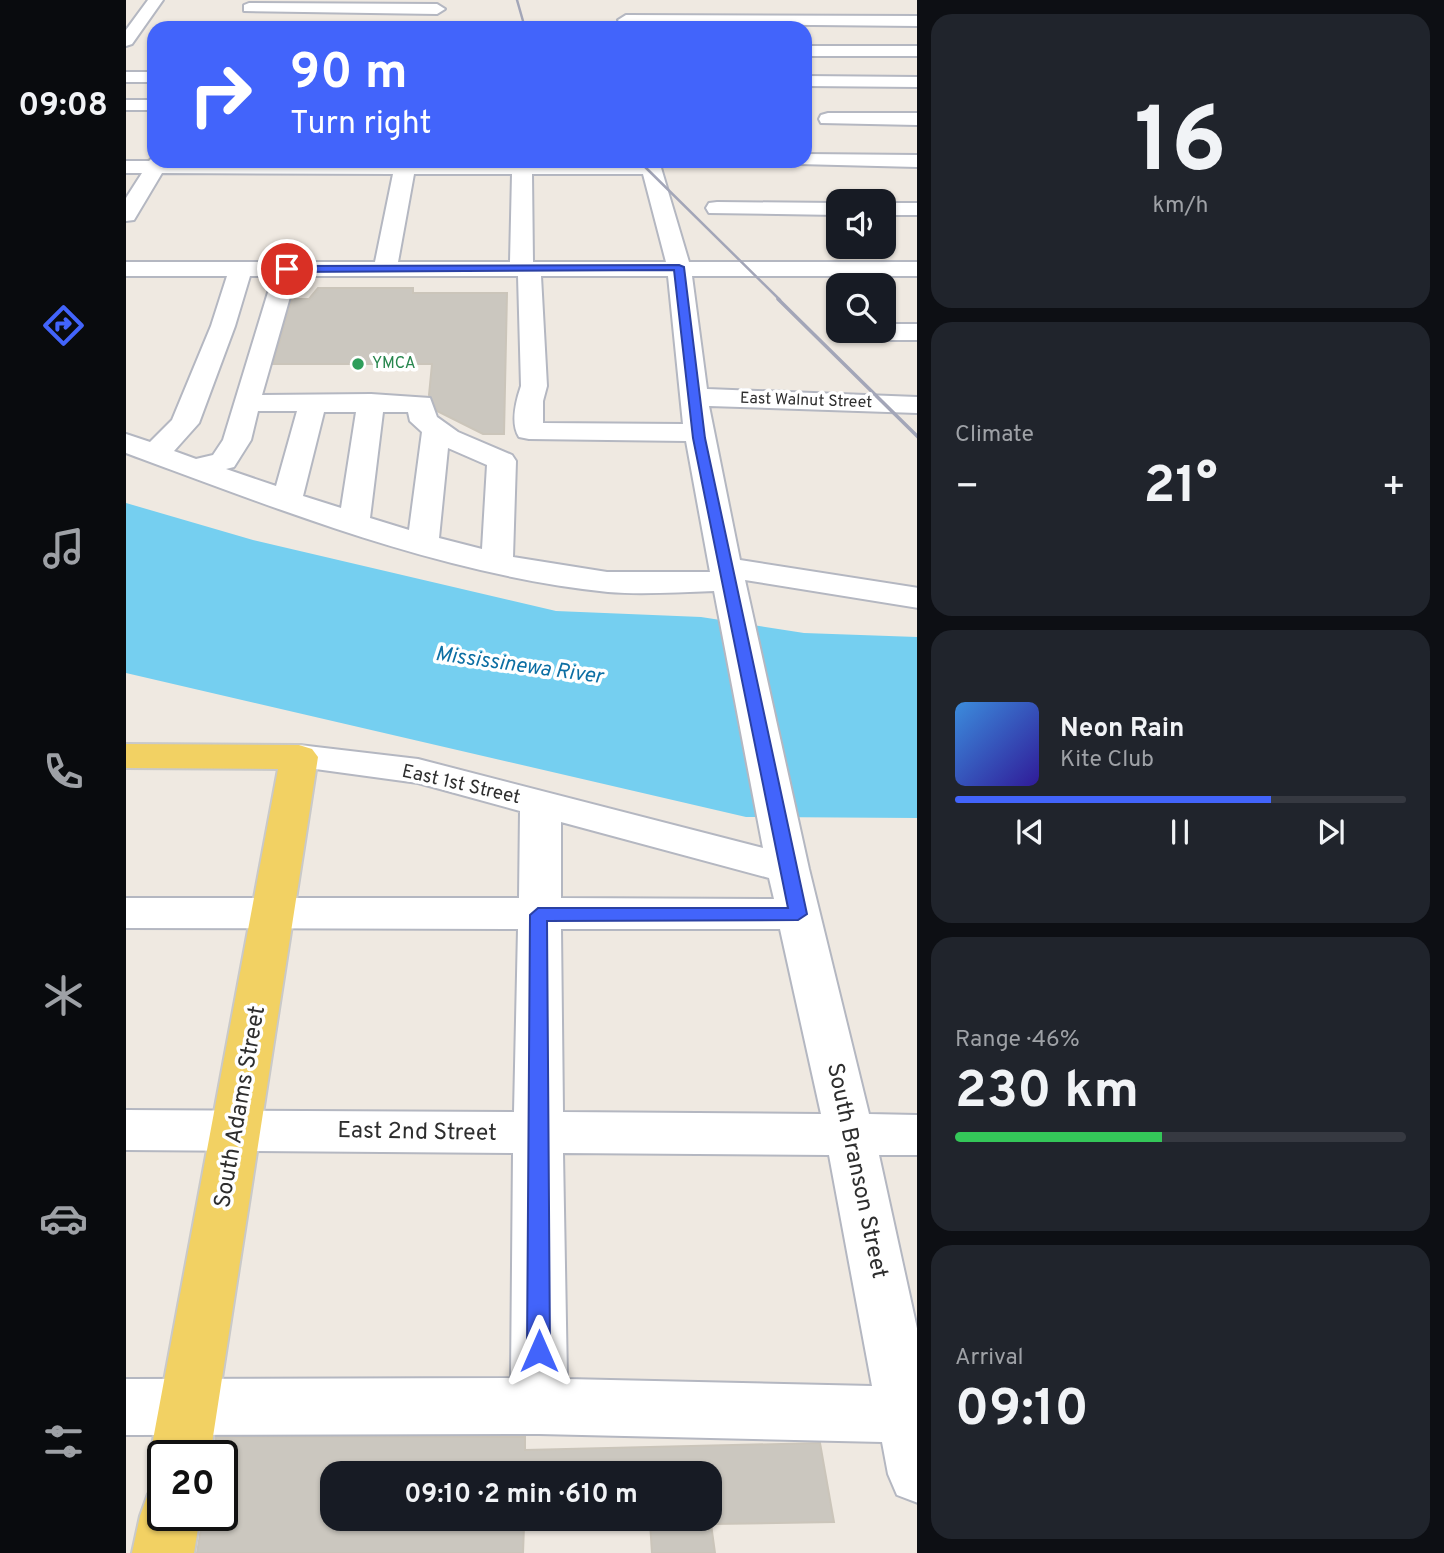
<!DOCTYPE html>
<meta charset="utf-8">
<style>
:root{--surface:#171b24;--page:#20242c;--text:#f1f3f6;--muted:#9ea1a6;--line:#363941;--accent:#4264fb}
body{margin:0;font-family:Overpass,sans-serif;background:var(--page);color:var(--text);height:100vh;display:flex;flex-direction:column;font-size:26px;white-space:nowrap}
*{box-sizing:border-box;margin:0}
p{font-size:23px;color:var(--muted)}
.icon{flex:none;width:38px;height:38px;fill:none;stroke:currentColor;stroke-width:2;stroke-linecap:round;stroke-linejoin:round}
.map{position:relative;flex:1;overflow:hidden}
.drawer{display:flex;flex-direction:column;gap:14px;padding:14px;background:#0d0f14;width:527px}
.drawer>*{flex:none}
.top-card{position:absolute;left:21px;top:21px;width:665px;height:147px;border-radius:21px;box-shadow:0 2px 5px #0004;background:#4264fb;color:#fff;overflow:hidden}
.controls{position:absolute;left:700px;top:189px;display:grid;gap:14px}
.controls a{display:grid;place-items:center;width:70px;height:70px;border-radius:14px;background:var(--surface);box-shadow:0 2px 5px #0004;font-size:35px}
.speed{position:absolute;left:21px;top:1440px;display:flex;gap:14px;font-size:35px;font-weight:700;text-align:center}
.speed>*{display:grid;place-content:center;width:91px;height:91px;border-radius:50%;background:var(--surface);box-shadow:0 2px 5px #0004;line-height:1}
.speed .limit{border:4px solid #111;border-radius:10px;background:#fff;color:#111}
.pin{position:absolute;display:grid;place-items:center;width:60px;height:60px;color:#fff;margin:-30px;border:4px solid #fff;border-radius:50%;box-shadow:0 2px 7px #0007}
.me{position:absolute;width:77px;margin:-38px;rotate:0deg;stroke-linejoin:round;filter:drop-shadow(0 0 5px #0008)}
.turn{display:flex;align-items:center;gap:24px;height:147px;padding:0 28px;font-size:32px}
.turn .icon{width:91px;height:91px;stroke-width:2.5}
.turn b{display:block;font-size:49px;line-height:60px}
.big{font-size:52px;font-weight:700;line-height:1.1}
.drawer .card{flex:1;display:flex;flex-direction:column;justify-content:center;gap:10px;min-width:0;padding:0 24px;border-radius:21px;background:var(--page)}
.drawer .dial{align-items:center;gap:0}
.dial b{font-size:91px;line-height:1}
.song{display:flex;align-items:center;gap:21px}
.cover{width:84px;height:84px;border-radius:10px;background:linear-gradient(135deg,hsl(210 70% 55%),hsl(250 70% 35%))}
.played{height:7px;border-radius:4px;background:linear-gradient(90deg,var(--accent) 70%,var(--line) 70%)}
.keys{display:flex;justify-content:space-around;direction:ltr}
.heat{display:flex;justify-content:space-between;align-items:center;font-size:38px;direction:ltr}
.charge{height:10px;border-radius:5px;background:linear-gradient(90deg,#34c759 46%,var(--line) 0)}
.trip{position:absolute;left:194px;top:1461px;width:402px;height:70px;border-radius:21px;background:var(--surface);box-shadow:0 2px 5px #0004;font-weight:700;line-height:70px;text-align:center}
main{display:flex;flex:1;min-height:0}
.menu{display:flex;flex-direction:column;width:126px;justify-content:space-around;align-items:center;background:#090b0e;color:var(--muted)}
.menu .icon{width:49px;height:49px}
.menu .active{color:var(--accent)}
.menu b{font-size:32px;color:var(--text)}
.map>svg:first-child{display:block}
.water{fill:#75cff0}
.building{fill:#cbc7bf;stroke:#cbc5ba;stroke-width:2;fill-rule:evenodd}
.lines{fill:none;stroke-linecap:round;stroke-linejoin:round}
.minor-casing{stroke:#b4b7c1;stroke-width:4}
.major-casing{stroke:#c9c9c9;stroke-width:4}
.minor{fill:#fff;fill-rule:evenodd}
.major{fill:#f2d163;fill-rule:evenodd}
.rail-far1{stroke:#a3a6b8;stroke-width:2.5}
.rail{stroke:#a3a6b8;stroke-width:3.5}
.route{fill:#4264fb;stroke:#2b41a3;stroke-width:2}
.leisure-dot{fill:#2e9e5b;stroke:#fff;stroke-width:2.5}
.labels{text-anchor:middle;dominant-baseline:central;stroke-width:7;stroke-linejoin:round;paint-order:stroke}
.far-leisure-label{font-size:16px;fill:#27864d;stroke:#fff;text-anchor:start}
.far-street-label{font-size:16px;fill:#2e2e2e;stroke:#fff}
.street-label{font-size:19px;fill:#2e2e2e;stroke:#fff}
.water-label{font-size:21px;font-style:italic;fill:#0d6fa3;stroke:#fff}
.near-street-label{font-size:23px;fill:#2e2e2e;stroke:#fff}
</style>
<main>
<nav class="menu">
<b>09:08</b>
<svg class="icon active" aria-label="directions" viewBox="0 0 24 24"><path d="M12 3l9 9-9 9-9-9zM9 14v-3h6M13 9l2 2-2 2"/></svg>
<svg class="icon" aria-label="music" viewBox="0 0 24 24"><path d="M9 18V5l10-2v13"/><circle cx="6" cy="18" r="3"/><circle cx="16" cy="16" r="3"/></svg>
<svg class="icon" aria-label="phone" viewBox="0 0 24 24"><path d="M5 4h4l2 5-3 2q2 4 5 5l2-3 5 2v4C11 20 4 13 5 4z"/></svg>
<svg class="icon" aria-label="climate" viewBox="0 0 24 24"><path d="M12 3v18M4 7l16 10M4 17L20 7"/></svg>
<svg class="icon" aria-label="car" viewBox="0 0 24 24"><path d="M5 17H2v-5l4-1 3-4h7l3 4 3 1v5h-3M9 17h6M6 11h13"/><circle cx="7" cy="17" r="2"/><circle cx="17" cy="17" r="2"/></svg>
<svg class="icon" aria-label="filters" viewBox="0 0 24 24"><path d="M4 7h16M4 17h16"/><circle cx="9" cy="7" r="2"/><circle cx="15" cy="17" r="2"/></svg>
</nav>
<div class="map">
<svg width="792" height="1553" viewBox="0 0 792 1553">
<rect width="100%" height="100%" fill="#efe9e1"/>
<path class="water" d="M0,503l127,37 303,71 145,6 103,16 113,4v181l-171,-1 -620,-144z"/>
<path class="building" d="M192,288h95v5h94l-3,141h-21l-46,-23 -8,-16 3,-31h-159l19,-65h17z
M90,1437h309v13l295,-7 14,79 -123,2 4,29h-63l-2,-31 -126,4 -1,27h-326l6,-37h19v-60h-9zM206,1474h378v45h-378z"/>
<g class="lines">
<defs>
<path id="minor" d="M22,0h15l-31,44 -6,2v-16z
M123,3l188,1 8,5 -8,5 -193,-3v-6z
M500,15l292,1v10l-298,-3 -2,-3z
M679,46h113v10h-113z
M0,72h28v10h-28z
M679,76l113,1v10l-113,-1z
M0,100h28v10h-28z
M702,113h90v12l-97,-2 -2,-4 2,-4z
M679,154l113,1v12l-120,-3 -2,-3h9z
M28,156v5h505l30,101h229v14h-226l15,113 211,8v16l-209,-7 31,154 178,28v20l-173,-28 64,289 60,245 49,1v40h-39l39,178v170l-21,-8 -9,-21 -6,-32 -343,-8 -413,1v-56l385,-1 2,-225 -387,-3v-40l388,2 4,-183 -392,-1v-30h393l1,-87 -102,-28 -132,-18 -6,-8 6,-8 13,-4 119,14 345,89 -49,-257c-35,1 -71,4 -106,1 -165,-17 -327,-82 -482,-139v-19l24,8 22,-22 39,-94 16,-50h-101v-14h249l18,-88 -231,-1 -28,47 -8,1v-23l16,-25h-16v-12h23zM288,174h98l-2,88h-112zM406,174h111l23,88h-133zM124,276h23l-50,164 -10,15 -17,4 -22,-8 25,-28 36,-97zM170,276h222l3,110c-5,15 -11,37 -2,51l10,2 157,2 24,131h-103l-94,-15 3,-96 -4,-6 -54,-23 -21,-15 -7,-19 -59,-4 -109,1zM415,276h127l15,148 -140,-1v-22l4,-15zM132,411h39l-21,75 -50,-17 8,-2 17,-27zM198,412h32l-15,96 -38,-12zM257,412h25l2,9 12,11 -13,98 -39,-12zM322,448l39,17 -5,84 -43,-11zM435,822l208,56 5,21 -213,-1zM435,929h219l41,185 -258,-2zM437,1153l266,2 43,231 -305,-7z
M591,202l121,1v12l-129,-2 -3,-5 3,-5z
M758,203h34v12h-34z
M758,324h34v16h-70l-9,-3 -4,-5 3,-4v3h46z"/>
<path id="major" d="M0,744l173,1 13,4 6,8 -108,699h-47v22l-4,-1 -9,-21 128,-687 -152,-1z
M37,1489v27h37l-6,37h-62l8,-37 8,-22z"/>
</defs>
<use href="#minor" class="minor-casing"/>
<use href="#major" class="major-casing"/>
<use href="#minor" class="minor"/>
<use href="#major" class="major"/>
<path class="rail-far1" d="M391,0l8,28
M513,161l141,139"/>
<path class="rail" d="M652,299l140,138"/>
</g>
<path class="route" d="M553,265l5,2 21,171 102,476 -9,6 -251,1 3,430 -3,8 -8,3 -8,-3 -4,-8 3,-436 8,-7h250l-95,-470 -19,-168 -387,2 -4,-3 4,-3z"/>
<circle class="leisure-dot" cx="232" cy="364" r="7"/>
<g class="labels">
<g class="far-leisure-label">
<text x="246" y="364">YMCA</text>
</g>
<g class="far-street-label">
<text transform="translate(680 401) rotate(2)">East Walnut Street</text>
</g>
<g class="street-label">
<text transform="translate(335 785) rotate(13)">East 1st Street</text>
</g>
<g class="water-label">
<text transform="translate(393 666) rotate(8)">Mississinewa River</text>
</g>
<g class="near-street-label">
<text transform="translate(115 1107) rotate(-80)">South Adams Street</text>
<text transform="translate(291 1133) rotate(1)">East 2nd Street</text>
<text transform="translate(730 1171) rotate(78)">South Branson Street</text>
</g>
</g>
</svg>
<div class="controls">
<a><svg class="icon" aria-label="sound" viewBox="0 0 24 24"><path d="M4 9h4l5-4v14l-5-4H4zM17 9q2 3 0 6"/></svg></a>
<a><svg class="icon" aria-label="search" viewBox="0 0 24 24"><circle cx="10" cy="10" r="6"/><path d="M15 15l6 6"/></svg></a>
</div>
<div class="speed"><div class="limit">20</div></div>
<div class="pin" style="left:161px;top:269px;background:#d93025"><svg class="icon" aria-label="arrive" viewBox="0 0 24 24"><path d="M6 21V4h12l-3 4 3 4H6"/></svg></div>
<svg class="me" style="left:413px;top:1351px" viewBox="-20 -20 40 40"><path d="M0-17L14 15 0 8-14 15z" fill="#4264fb" stroke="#fff" stroke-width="4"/></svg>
<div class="trip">09:10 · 2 min · 610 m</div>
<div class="top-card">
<div class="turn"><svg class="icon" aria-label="right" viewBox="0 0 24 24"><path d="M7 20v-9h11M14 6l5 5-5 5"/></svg><div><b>90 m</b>Turn right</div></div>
</div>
</div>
<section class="drawer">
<div class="card dial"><b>16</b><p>km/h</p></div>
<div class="card"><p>Climate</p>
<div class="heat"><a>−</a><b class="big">21°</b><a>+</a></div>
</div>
<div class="card">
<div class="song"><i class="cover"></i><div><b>Neon Rain</b><p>Kite Club</p></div></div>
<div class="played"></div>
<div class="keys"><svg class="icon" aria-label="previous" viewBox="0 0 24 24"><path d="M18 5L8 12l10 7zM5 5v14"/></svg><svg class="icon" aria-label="pause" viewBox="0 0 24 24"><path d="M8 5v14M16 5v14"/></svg><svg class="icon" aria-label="next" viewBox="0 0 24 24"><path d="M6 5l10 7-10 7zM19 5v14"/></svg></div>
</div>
<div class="card"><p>Range · 46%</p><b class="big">230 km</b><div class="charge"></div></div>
<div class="card"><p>Arrival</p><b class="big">09:10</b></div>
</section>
</main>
